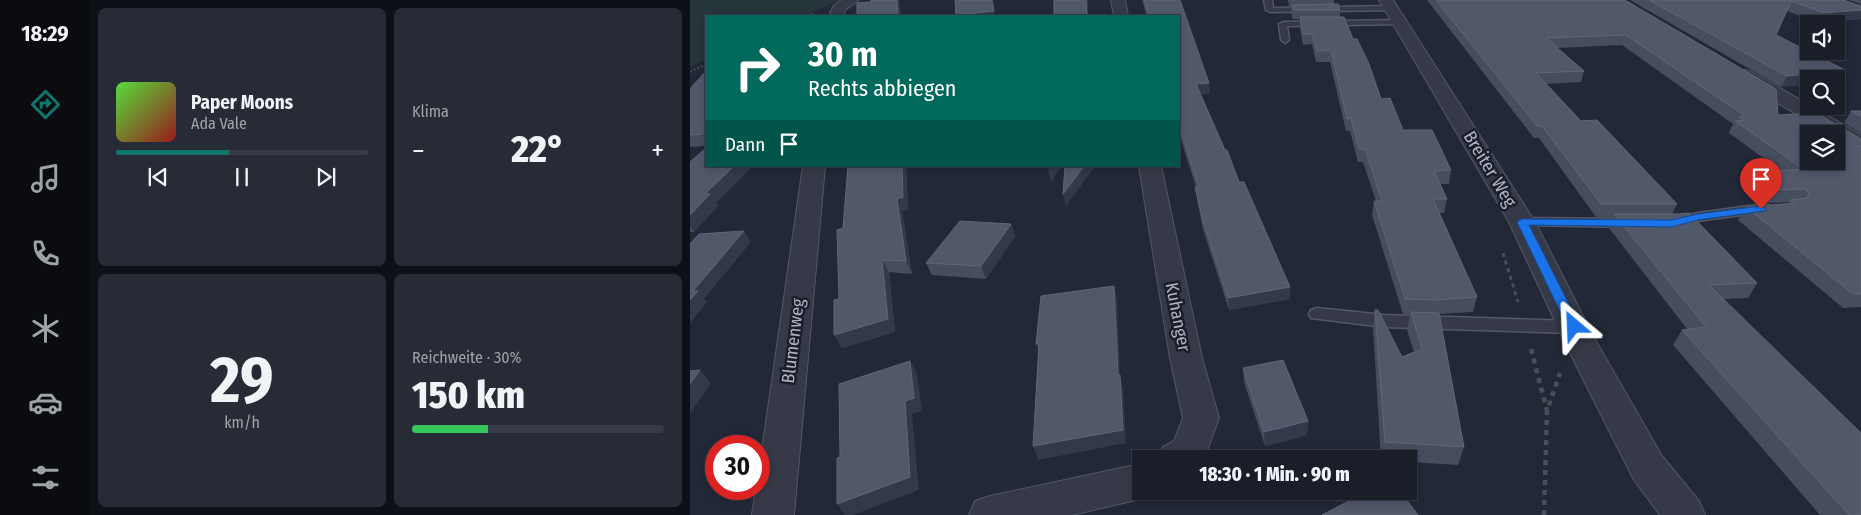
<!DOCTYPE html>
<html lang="de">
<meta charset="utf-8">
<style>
:root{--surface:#1a1e29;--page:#272b35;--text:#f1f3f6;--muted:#9fa2a8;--line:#383c46;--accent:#0f766e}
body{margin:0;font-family:"Fira Sans Condensed",sans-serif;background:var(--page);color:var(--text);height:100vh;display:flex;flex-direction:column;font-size:19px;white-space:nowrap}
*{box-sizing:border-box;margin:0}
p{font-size:16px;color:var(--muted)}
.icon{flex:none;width:28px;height:28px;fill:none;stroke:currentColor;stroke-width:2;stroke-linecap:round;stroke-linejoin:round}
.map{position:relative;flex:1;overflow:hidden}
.panel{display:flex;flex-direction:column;gap:8px;padding:8px;background:#0e1017;width:600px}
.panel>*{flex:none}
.top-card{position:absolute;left:15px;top:15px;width:475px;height:152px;border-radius:0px;box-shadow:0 2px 8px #0003,0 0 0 1px var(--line);background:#00695c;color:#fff;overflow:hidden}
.buttons{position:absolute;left:1110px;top:15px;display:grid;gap:10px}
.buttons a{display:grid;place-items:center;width:45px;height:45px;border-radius:0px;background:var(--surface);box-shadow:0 2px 8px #0003,0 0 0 1px var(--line);font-size:25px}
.speed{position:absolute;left:15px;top:435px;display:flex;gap:10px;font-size:25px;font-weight:700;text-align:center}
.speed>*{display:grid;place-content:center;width:65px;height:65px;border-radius:50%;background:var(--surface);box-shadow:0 2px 8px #0003,0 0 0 1px var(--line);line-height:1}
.speed .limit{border:8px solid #d22;background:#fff;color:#111}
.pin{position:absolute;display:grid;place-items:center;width:42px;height:42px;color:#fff;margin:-51px -21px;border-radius:50% 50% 50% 0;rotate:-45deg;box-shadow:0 0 5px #0007}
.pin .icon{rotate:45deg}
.me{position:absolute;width:55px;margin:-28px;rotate:334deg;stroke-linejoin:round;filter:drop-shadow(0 0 4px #0008)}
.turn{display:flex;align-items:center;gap:18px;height:105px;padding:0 20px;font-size:22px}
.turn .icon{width:65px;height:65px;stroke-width:2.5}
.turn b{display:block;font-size:35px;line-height:42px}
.then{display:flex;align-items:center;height:48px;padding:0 20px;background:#0003;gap:10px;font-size:19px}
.big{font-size:38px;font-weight:800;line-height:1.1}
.panel .widget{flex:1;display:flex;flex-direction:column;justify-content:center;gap:8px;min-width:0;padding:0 18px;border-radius:8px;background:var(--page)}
.panel .dial{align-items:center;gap:0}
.dial b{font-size:65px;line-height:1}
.song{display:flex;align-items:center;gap:15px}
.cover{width:60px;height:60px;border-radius:8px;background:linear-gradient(135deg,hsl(110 70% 55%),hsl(0 70% 35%))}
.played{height:5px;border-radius:2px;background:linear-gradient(90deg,var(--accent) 45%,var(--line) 45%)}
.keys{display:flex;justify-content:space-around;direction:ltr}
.heat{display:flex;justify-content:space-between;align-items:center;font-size:28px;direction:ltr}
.charge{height:8px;border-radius:4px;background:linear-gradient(90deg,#34c759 30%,var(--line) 0)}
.panel .tiles{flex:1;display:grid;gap:8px;grid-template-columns:repeat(2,1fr)}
.trip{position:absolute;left:442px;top:450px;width:285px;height:50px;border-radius:0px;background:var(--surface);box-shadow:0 2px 8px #0003,0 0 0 1px var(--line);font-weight:800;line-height:50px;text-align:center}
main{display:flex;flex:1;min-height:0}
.dock{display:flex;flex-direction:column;width:90px;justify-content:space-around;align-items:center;background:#0a0c10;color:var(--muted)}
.dock .icon{width:35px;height:35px}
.dock .active{color:var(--accent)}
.dock b{font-size:22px;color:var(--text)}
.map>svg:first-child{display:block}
.green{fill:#27363b}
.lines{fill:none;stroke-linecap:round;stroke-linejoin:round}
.lane-casing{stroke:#535765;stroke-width:3}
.street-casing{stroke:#535765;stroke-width:2}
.path-far2{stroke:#445257;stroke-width:2;stroke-dasharray:2 2;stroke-linecap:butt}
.path-far1{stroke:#445257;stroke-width:3;stroke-dasharray:4 4;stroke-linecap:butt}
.path{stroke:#445257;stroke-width:4.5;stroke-dasharray:5 5;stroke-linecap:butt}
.lane{fill:#363a48;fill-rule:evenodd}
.street{fill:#363a48;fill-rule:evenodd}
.wall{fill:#464d5f}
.shaded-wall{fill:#33394a}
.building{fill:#51586a;stroke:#606678;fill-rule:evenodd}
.route{fill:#1a73e8;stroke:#114b97}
.labels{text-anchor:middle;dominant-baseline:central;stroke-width:5;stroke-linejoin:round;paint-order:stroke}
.street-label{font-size:18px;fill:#b0b4c4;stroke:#1b1f2c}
</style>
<main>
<nav class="dock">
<b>18:29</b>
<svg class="icon active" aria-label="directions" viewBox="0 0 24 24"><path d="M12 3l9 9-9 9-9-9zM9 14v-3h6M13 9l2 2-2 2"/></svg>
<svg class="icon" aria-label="music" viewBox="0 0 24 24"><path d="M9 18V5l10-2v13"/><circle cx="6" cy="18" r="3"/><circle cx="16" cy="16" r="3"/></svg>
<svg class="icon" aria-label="phone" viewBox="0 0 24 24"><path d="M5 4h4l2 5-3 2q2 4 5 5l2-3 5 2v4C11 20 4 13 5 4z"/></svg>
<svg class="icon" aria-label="climate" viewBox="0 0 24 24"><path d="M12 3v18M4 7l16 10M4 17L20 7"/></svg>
<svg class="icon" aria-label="car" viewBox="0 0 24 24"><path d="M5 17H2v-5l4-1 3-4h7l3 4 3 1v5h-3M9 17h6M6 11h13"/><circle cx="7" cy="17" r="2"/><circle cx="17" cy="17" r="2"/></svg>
<svg class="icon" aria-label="filters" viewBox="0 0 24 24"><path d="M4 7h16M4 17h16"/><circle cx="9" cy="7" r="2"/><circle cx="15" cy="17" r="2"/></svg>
</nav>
<section class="panel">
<div class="tiles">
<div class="widget">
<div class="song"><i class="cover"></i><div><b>Paper Moons</b><p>Ada Vale</p></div></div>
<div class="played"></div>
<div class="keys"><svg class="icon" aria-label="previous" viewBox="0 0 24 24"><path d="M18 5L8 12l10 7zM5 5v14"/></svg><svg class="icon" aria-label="pause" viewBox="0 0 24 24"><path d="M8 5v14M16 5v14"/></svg><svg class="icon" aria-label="next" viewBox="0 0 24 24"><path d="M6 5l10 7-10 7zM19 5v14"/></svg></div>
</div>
<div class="widget"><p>Klima</p>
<div class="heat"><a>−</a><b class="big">22°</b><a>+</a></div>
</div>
<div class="widget dial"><b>29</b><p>km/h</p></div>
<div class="widget"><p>Reichweite · 30%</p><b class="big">150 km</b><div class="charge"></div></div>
</div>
</section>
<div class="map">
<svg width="1171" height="515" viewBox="0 0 1171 515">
<rect width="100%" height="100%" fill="#222837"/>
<path class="green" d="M0,0h150l-38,16h-96v43l-16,8z"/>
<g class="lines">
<defs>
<path id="lane" d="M574,0h8l1,8 119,-2 4,2 -4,2 -122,2 -4,-2z
M710,20l4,2 -1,2 -116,2 2,14 -4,3 -4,-3 -2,-16 4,-2z
M1074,204l5,1 2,3 -2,3 -71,10 -24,6 -7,-4 2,-3 29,-7z
M832,218l109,1 7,4 -7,4 -114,-2 -2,-3 2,-3z
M627,308l67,7 190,6 6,2 3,4 -3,4 -6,2 -190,-6 -73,-9 -2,-4 2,-4z"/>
<path id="street" d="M152,0h17l-14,10 -2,6h-14l5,-11z
M421,0h14l3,16h-14z
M689,0h14l142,222 63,123 64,111 37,45 6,14h-45l-26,-35 -67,-133 -58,-125z
M1054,70l6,1 111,64v15l-8,-1 -17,-11v-4h-7l-91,-55 -3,-4 3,-4z
M113,166h22l-31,349h-42l4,-26h3v-18z
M449,166h22l41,192 17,60 -15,41h-46l5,-12 11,-6 9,-23 -13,-60z
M451,461v30h14l-19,9 -64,15h-103l6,-14 15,-5 140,-30z"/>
</defs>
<use href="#lane" class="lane-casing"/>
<use href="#street" class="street-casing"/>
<path class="path-far2" d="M118,16l6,-3
M0,72l16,-8"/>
<path class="path-far1" d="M813,253l15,49"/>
<path class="path" d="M841,349l16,62
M854,515l3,-104 13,-38"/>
<use href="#lane" class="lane"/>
<use href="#street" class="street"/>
</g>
<path class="wall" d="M452,0h38l30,93 -10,1 39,88 51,105v12l-61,11 -26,-81 -6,-30 -1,-12 -14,-44 -3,-15v-112h-32z
M598,0h46v4l6,6v7l13,22 28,60 22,31 48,40 -2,14h-9l7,15 -3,14h-5l38,84 -4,15 -34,2 25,133 -6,18 -49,-3v-3h-28l-8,-131 2,-18 27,47 12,-5 -7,-22 3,-16h-7l-31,-99 2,-14h2l-13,-39h-5l-8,-31h-4l-16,-69h-14l-4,-18 -9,1 -3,-17v-9h-7l-2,-5 1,-8h-3z
M737,0h198l153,115 64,13 19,11v168l-18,1 -105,-88 8,-13 42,-3 1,-2 -20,1 -22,-18 7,-12 27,-2 -52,-38 4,-9 -111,-79 -65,3 27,23 -3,11 -35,2 35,37 96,83 -5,10 85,69 -9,15 -24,1 137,216h-41l-147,-170 9,-15 5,-1 -78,-101 4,-11h-17l-57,-79h-5z
M940,0h213l18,6v13l-43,4 -31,-12 -11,24 69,35 -6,11h-3v-2h-27v5l-28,3z
M1159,0h12v4z
M16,71v75l-16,1v-58z
M1161,111h10v22l-17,-10z
M0,162l16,4h43l1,3 -34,34 2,3 -24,26h-4z
M158,166h58l2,43 -6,2 10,63 -23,-2 6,60 -53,16 -3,-49 4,-71z
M321,224l4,12 -29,43 -54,-4 -6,-12z
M553,368l65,53 -1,14 -42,11 -21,-64z"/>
<path class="shaded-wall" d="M207,0h2l2,16h-3z
M302,0l3,16h-39v-1z
M396,0h2v16h-1z
M1171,10v9l-43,4 6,-10z
M1155,70l-6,11h-3v-2h-27v5l-28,3 6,-11z
M519,83l1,10 -14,1v-10z
M16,131v8l-3,-5z
M44,166h15l1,3 -34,34 2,3 -24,26 -4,-6v-11l15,-21z
M212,166h4l2,43 -6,2 10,63 -6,-13 -9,-62z
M361,166h11l-11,16 -3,-12z
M394,166h11l-29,40 -3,-12z
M321,224l4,12 -29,43 -5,-13z
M54,231l7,11 -47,57 3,3 -17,21v-23l3,-9z
M192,260l7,12 6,60 -53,16 -8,-13z
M424,286l3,13 3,78 3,11 3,55 -88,17 -5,-14 85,-71z
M600,287v12l-61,11 -1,-12z
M346,344h3l2,13z
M220,361l7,13 5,37 -10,3 7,76 -66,25h-8l-8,-11 68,-103z
M10,370l11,13 -21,31v-30z
M618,421l-1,14 -42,11 -1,-14z"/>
<path class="building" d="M181,0h26l1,16h-41v-13l14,-1z
M265,0h37l2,11 -38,4z
M364,0h32l1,16h-33z
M454,0h36l29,83 -13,1 29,66h2l12,32h5l46,105 -62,11 -26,-81 -7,-30h4l-18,-55 -2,-10v-106h-30z
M746,0h189l151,89 2,26 39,-2 18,11h6l1,4 19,11v7l-4,1 4,2v145h-8l-107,-87 49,-4 -5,-3 17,-2 2,-5 -4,-4 -28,1 -23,-17 49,-4 -68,-48 9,-1 -5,-3 6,-1 -119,-81 -80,3 38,33 -48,2 45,48 16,-1 80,84h-76l-59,-78h-5zM1119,134h27v27h-27z
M959,0h194l18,6v4l-37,3 -33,-12 -15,34 69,35 -58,6z
M648,4l2,6h-47l-1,-5z
M610,17h44l9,22h4l12,25 12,35 9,-1 13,32h29l19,40 -17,1 13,28h-14l44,98 -41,3 -31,-1 -31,-98h8l-17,-52h-6l-8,-31 -4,1 -16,-69 -14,1 -5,-17h-9z
M16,71v60l-3,3 -13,1v-46z
M1161,111h10v6z
M15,149h1v17h28l-29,28h5l-20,21v-53z
M158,166h54l1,31 -6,2 9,62 -24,-1 6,59 -54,16v-35l5,-1 -2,-69 6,-2z
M375,166h19l-21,28z
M999,213l68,70 -48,2 152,148v82h-12l-167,-185 24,-3 -92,-113h64z
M270,221l51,3 -30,42 -55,-3z
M54,231l-51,60h5l-8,9v-56l9,-10z
M424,286l4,89h2l3,55 -90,16 6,-102h-3l5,-48z
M685,310h3l24,47 20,-8 -11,-37 28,1 25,134 -79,-5z
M593,360l25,61 -44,11 -21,-64z
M220,361l4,37 -9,3 5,76 -73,27v-46l3,-1 -1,-73z
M10,370l-10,14v-13z
M678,491h32l18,24h-96z"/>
<path class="route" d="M1071,206l3,1 2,2 -2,2 -66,9 -27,7 -142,-2 51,101 -2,4h-9l-2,-4 -50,-104 5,-3 149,1 27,-6z"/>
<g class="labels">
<g class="street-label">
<text transform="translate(800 169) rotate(59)">Breiter Weg</text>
<text transform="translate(488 317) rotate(79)">Kuhanger</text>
<text transform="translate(103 341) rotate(-83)">Blumenweg</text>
</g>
</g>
</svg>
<div class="buttons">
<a><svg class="icon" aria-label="sound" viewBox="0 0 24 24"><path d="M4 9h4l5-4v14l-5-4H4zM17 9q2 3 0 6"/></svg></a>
<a><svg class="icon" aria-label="search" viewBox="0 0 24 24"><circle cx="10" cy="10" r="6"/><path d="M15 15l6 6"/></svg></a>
<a><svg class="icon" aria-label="layers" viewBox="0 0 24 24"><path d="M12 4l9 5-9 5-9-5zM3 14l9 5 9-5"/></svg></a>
</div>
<div class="speed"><div class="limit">30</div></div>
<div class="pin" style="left:1071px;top:209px;background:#d93025"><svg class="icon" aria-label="arrive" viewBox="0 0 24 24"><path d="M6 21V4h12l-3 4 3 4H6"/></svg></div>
<svg class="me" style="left:884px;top:326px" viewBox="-20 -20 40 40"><path d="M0-17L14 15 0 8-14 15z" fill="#1a73e8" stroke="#fff" stroke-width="4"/></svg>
<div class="trip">18:30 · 1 Min. · 90 m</div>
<div class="top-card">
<div class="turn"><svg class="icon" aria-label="right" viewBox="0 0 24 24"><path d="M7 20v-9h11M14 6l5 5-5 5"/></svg><div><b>30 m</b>Rechts abbiegen</div></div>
<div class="then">Dann<svg class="icon" aria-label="arrive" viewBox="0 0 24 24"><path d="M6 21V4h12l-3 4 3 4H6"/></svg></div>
</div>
</div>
</main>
